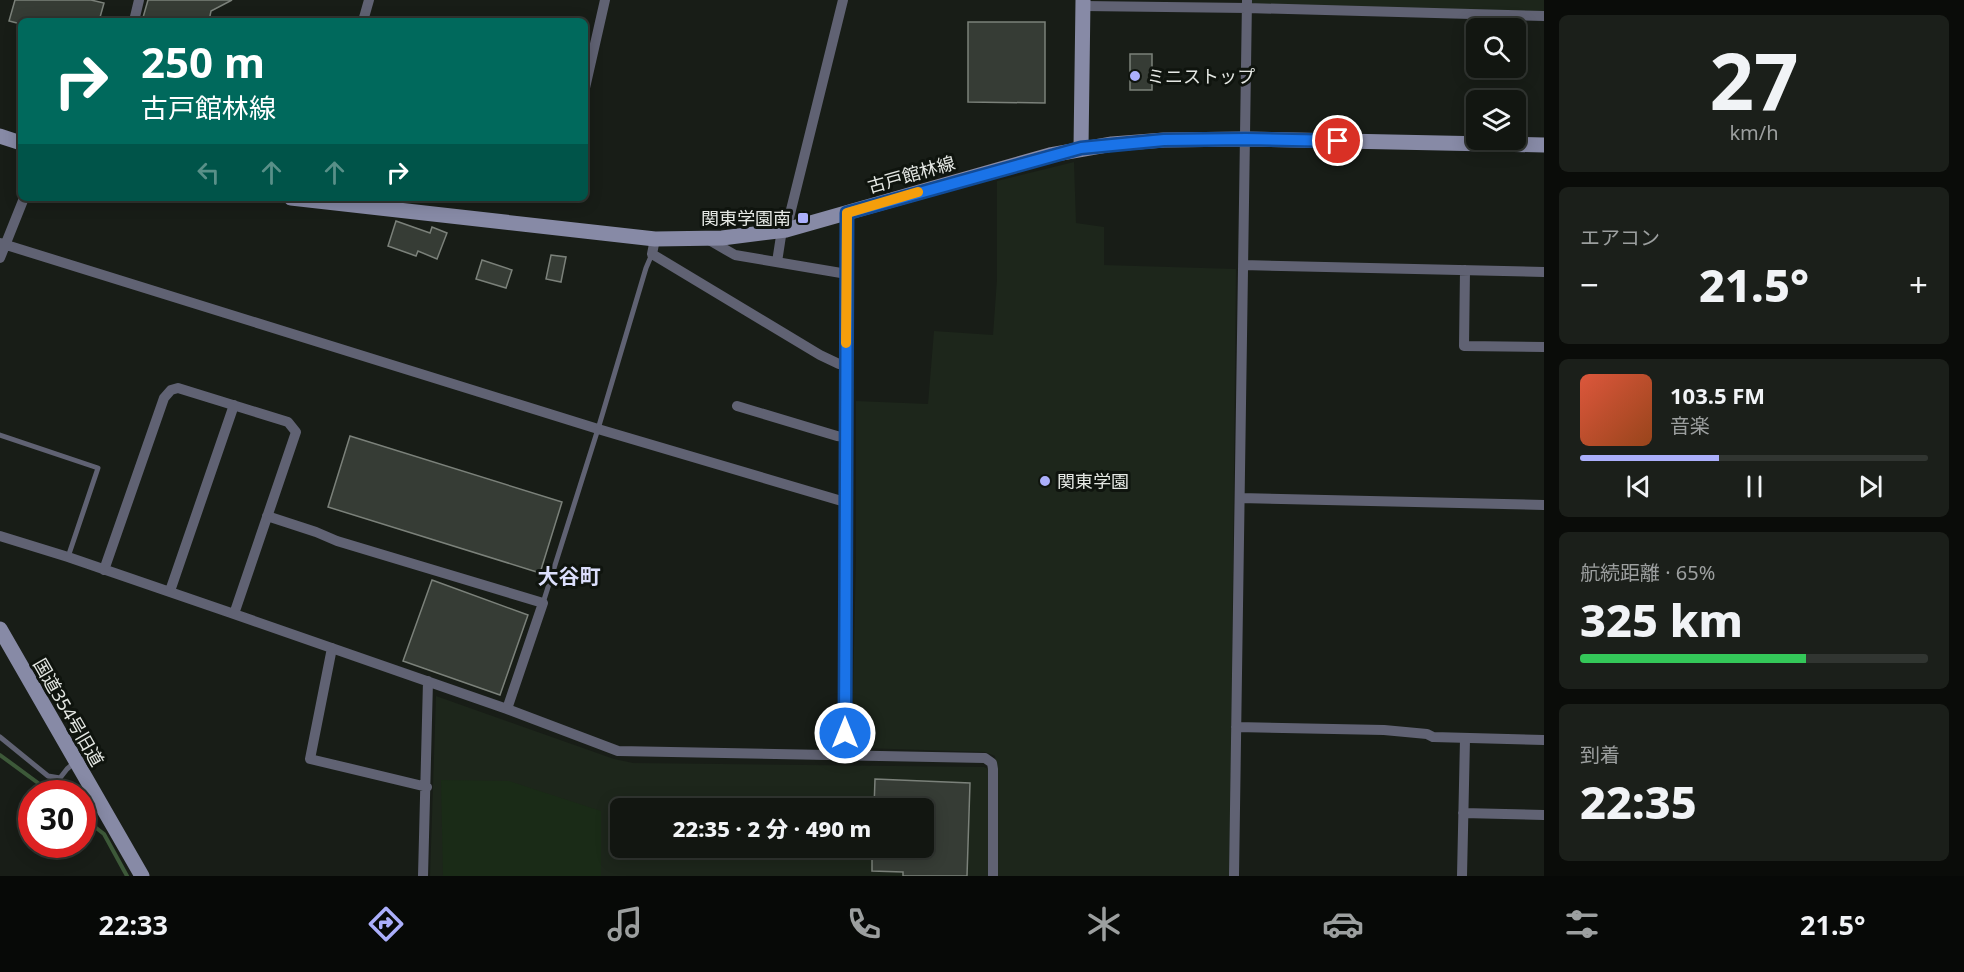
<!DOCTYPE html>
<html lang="ja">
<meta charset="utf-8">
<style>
:root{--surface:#121611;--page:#1b1f1a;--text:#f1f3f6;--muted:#9c9f9f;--line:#313531;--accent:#abaffb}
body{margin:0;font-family:"Noto Sans","Noto Sans JP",sans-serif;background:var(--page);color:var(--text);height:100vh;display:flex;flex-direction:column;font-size:22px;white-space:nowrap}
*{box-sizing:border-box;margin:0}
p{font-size:20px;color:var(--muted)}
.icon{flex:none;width:33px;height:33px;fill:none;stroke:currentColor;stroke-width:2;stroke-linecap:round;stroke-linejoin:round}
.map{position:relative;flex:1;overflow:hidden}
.details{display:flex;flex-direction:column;gap:15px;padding:15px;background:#0a0c09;width:420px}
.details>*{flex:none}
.guide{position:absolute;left:18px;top:18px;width:570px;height:183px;border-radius:9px;box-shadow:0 3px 15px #0003,0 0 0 2px var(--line);background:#00695c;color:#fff;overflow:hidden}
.buttons{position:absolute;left:1466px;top:18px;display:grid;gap:12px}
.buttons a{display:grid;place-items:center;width:60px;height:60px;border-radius:9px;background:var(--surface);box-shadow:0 3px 15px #0003,0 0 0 2px var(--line);font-size:30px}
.speed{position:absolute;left:18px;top:780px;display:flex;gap:12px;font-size:30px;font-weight:700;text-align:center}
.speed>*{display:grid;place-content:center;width:78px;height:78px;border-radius:50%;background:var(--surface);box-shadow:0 3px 15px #0003,0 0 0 2px var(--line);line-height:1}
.speed .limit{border:9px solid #d22;background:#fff;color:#111}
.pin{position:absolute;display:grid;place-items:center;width:51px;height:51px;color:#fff;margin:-26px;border:3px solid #fff;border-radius:50%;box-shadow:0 2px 6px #0007}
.me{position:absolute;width:66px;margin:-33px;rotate:0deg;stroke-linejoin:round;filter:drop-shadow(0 0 4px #0008)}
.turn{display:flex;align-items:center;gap:21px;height:126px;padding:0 24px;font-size:27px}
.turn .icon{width:78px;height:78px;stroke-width:2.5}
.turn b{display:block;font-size:42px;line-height:51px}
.lanes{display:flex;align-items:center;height:57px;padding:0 24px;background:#0003;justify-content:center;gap:30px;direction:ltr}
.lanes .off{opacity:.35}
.big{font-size:45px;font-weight:800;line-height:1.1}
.details .tile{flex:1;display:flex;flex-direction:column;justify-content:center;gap:9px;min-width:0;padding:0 21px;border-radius:9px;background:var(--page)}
.details .dial{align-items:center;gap:0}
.dial b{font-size:78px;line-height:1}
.song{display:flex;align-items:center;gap:18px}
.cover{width:72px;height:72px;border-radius:9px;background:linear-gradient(135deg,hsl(10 70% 55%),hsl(20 70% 35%))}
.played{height:6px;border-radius:3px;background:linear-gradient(90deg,var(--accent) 40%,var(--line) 40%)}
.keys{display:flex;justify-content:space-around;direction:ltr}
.heat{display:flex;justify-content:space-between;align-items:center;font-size:33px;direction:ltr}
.charge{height:9px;border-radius:4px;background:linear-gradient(90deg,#34c759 65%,var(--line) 0)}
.trip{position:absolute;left:610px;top:798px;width:324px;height:60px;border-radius:9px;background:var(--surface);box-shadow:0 3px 15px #0003,0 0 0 2px var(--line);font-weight:800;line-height:60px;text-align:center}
.menu{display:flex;height:96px;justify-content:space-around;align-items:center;background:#070907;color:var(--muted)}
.menu .icon{width:42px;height:42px}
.menu .current{color:var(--accent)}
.menu b{font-size:27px;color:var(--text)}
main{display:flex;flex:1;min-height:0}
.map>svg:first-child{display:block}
.built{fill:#1d261b;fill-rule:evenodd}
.green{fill:#1a2b17}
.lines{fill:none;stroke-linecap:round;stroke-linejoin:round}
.stream{stroke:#3d5939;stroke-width:4}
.building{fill:#363c35;stroke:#7b817a;stroke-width:1.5}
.lane{stroke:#606273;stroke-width:5}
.street{stroke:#606273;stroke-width:10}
.secondary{stroke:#878aa6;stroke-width:15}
.route-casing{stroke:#114b97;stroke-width:15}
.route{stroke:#1a73e8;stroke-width:10}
.slow{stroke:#f59e0b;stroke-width:10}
.poi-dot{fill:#abaffb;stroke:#0f140e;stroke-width:2}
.labels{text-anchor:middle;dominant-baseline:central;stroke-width:6;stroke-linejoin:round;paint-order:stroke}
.poi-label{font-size:18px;fill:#e5e8e4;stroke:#0f140e;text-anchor:start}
.street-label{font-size:18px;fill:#e5e8e4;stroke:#0f140e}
.quarter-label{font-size:21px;font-weight:bold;fill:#dcdffc;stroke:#0f140e}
</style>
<main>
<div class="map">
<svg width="1544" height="876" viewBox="0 0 1544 876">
<rect width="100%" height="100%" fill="#181d17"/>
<path class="built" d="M1251,0h293v13l-293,-9z
M1074,162l2,61 28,4v38l132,4 -6,607h-233v-101l-2,-19 -10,-4 -123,-4 -10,-11 4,-180v-156l72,3 6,-73 59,4 4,-56v-98z
M436,696l178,63 19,4 351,4 4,2 1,107h-559zM621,808h303v40h-303z"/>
<path class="green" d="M441,780l68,1 92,30v65h-158z"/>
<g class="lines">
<path class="stream" d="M0,755l53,39
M82,817l22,17 23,42"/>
</g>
<path class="building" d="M15,0h76l13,3 -5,18h-78v3l-12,-3z
M148,0h84l-21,11 -2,10h-67z
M968,22h77v81l-77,-1z
M1130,54h22v36h-22z
M396,221l34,12 2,-6 15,6 -10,26 -19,-8 -2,5 -28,-10z
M551,255l15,2 -5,25 -15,-3z
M482,260l30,10 -6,18 -30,-9z
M350,436l212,66 -22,71 -212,-66z
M432,580l96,35 -28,80 -97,-34z
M875,779l95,4 -3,93h-64v-4l-31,-1v-23h52v-40h-50z"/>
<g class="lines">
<path class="lane" d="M0,435l98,33 -30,89
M543,603l55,-174 48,-161 6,-14
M0,737l48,39 12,2 7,-9 8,-7"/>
<path class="street" d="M1083,6l164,2 297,8
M134,21l5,-21
M363,21l6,-21
M585,88l20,-88
M655,239l-3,15 168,101 19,9 7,1
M709,240l26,15 112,19
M0,243l598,186 247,73
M0,258l24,-60
M777,262l4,-26 5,-6 57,-230
M1243,265l301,7
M1465,270l-1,76 80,1
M737,406l100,30 9,1
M1240,498l304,7
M267,516l49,16 21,9 206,62 -36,106
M0,536l68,21 166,57 273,95 111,42 367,7 7,5 1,6v107
M104,570l60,-172 7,-8 7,-2 110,34 8,10 -62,182
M170,591l64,-186
M332,648l-22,111 117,28
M1236,727l148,3 43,4 6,3 111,3
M845,756l2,-543
M1463,813l81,2
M423,876l5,-195
M1234,876l13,-876
M1462,876l3,-137"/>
<path class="secondary" d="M0,136l21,7
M1081,148l2,-148
M291,198l364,41 67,-1 64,-8 264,-75 62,-11 52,-4 82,-1 298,6
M0,629l142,247"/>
</g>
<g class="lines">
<defs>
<path id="route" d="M845,733l2,-520 234,-65 83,-8 82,-1 92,2"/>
</defs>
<use href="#route" class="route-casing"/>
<use href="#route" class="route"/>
<path class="slow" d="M846,343l1,-130 71,-21"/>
</g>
<g class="poi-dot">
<circle cx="1135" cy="76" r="6"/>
<rect x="797" y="212" width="12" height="12" rx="3"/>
<circle cx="1045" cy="481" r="6"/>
</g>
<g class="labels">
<g class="poi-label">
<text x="1147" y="76">ミニストップ</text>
<text x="791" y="218" text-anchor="end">関東学園南</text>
<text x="1057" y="481">関東学園</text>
</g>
<g class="street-label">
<text transform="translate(911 174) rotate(-16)">古戸館林線</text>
<text transform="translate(69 712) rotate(60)">国道354号旧道</text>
</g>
<g class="quarter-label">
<text x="569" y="576">大谷町</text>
</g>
</g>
</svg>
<div class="buttons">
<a><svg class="icon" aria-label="search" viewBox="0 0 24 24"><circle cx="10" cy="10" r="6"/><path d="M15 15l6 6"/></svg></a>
<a><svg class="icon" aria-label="layers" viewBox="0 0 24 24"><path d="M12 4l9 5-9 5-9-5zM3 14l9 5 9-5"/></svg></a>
</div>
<div class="speed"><div class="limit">30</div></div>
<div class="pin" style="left:1338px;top:141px;background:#d93025"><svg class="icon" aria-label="arrive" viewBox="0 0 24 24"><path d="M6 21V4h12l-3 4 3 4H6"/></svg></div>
<svg class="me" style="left:845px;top:733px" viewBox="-20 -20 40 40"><circle r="17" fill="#1a73e8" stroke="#fff" stroke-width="3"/><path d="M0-11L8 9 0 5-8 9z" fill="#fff"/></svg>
<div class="trip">22:35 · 2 分 · 490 m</div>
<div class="guide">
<div class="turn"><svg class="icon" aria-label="right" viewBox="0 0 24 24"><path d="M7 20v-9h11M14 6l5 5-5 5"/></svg><div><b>250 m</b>古戸館林線</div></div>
<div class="lanes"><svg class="icon off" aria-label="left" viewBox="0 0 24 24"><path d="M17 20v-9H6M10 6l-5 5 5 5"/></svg><svg class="icon off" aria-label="ahead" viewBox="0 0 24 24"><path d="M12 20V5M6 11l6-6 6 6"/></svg><svg class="icon off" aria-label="ahead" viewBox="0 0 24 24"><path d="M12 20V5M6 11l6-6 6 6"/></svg><svg class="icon" aria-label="right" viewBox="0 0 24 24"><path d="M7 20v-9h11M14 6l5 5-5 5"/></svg></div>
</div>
</div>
<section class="details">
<div class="tile dial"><b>27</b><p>km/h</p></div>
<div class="tile"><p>エアコン</p>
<div class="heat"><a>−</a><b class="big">21.5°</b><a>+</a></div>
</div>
<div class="tile">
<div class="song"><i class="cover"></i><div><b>103.5 FM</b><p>音楽</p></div></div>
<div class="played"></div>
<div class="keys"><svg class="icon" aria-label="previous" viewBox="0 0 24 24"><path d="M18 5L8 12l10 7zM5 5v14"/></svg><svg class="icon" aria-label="pause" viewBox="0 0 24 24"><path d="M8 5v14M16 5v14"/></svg><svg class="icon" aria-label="next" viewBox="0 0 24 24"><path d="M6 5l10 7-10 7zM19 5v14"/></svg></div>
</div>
<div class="tile"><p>航続距離 · 65%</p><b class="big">325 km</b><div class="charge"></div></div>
<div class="tile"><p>到着</p><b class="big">22:35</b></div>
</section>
</main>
<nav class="menu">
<b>22:33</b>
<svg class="icon current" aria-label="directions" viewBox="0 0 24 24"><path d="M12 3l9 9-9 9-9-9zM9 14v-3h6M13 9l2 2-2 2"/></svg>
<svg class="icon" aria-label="music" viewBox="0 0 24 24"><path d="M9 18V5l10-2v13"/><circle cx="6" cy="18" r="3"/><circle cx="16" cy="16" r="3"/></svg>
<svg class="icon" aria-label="phone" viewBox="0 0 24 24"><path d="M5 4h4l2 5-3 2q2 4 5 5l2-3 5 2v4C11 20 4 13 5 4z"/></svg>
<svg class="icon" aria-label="climate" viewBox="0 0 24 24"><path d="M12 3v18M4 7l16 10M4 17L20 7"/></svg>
<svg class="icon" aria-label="car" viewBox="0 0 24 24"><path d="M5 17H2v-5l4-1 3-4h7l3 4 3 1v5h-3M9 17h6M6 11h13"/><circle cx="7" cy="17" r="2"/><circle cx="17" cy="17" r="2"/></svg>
<svg class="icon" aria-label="filters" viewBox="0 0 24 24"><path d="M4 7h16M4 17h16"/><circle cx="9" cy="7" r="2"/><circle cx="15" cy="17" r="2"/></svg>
<b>21.5°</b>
</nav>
